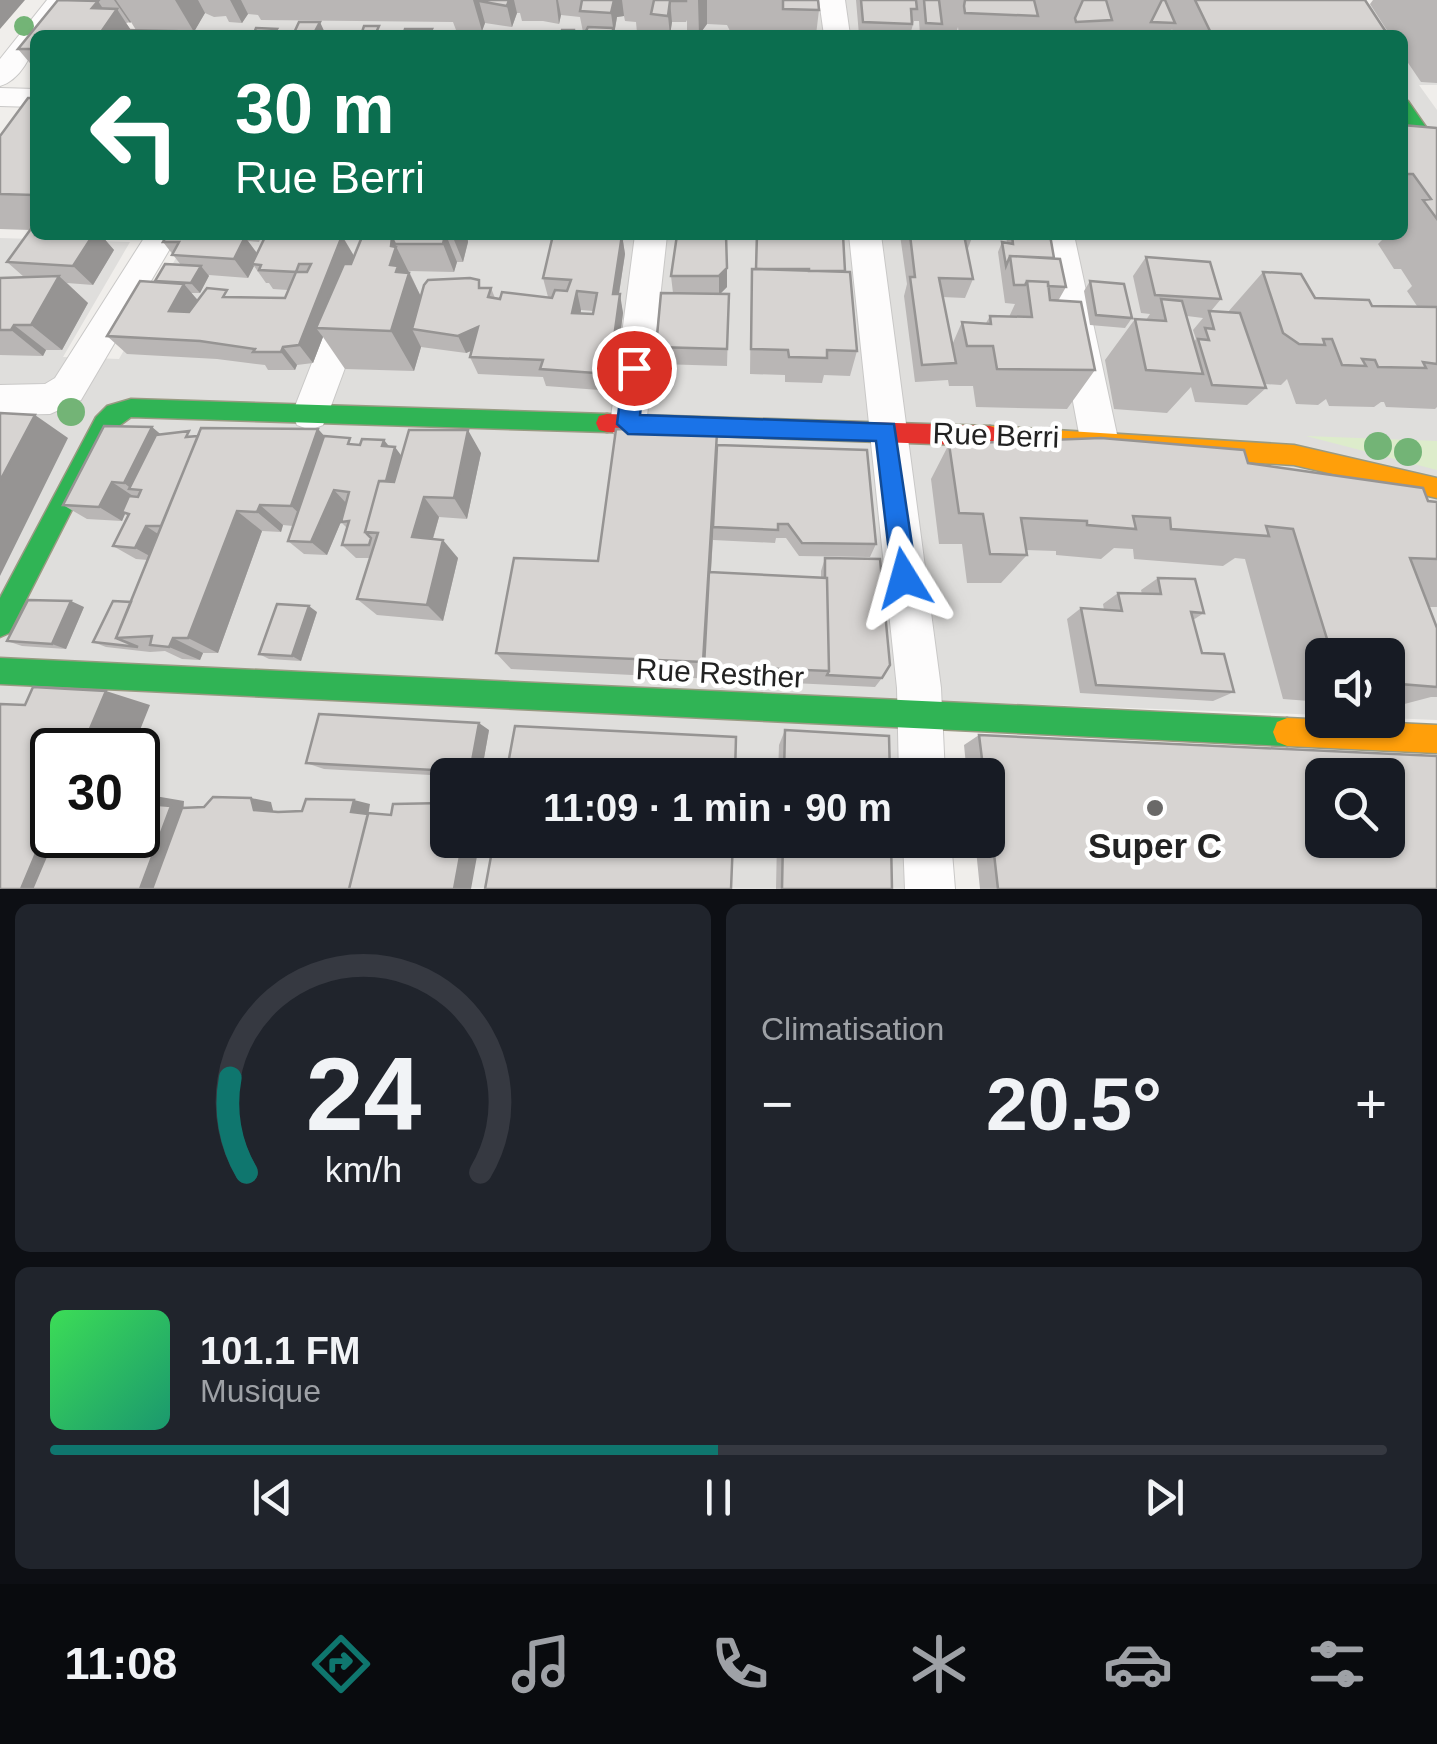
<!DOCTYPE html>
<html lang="fr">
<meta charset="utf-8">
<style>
:root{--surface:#171b24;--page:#20242c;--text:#f1f3f6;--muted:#9ea1a6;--line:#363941;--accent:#0f766e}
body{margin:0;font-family:Arial,sans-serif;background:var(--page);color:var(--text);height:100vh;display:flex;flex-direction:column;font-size:38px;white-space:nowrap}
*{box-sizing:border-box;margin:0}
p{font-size:32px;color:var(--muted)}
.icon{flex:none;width:55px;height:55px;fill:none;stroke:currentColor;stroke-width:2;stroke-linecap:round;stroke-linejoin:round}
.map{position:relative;height:889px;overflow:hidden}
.sheet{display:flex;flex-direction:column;gap:15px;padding:15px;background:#0d0f14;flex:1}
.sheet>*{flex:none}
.guide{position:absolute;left:30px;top:30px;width:1378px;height:210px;border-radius:15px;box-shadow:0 2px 8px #0004;background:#0b6e4f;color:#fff;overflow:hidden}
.buttons{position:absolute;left:1305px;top:638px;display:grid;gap:20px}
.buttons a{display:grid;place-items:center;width:100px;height:100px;border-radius:15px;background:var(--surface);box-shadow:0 2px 8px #0004;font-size:50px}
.speed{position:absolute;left:30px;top:728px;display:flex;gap:20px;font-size:50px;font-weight:700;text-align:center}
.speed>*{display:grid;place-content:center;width:130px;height:130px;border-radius:50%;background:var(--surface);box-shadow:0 2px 8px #0004;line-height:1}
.speed .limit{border:5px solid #111;border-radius:15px;background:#fff;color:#111}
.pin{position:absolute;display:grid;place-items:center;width:85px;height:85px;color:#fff;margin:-42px;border:5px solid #fff;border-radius:50%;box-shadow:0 2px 10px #0007}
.me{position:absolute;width:110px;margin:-55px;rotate:352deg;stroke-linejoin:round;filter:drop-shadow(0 0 8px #0008)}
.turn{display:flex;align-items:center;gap:35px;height:210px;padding:0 40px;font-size:45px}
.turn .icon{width:130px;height:130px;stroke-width:2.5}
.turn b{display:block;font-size:70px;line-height:85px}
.big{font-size:75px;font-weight:700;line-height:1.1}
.sheet .tile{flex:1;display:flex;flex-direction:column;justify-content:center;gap:15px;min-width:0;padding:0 35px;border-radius:15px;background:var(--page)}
.sheet .dial{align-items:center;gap:0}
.dial svg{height:260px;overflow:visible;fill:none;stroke:var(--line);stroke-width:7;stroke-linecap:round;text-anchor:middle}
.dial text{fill:var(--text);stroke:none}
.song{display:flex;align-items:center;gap:30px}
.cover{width:120px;height:120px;border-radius:15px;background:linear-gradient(135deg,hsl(130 70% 55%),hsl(160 70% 35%))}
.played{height:10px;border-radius:5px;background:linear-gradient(90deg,var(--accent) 50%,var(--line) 50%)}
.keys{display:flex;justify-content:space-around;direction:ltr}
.heat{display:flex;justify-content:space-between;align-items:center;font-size:55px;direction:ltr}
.sheet .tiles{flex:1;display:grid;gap:15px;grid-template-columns:1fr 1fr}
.tile:last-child{grid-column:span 2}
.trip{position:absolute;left:430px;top:758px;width:575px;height:100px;border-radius:15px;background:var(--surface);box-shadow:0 2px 8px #0004;font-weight:700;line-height:100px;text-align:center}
.tabs{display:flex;height:160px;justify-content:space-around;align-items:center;background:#090b0e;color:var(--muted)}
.tabs .icon{width:70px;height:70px}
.tabs .on{color:var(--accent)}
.tabs b{font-size:45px;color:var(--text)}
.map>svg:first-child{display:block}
.residential{fill:#dfdedc;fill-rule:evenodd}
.grass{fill:#ddeccb}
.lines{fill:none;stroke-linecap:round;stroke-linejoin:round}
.street-casing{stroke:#c9c8c7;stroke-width:2}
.fast-casing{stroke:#999a82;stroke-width:3}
.slow-casing{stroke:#999a82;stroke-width:3}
.jam-casing{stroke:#999a82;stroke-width:3}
.street{fill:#fdfcfc;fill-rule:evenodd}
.fast{fill:#30b455;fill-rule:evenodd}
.slow{fill:#ff9f0a;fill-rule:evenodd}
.jam{fill:#e5322d;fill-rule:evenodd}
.tree{fill:#73b476}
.wall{fill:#b9b6b5;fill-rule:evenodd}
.shaded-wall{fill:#969493}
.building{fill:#d7d4d2;stroke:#969493;stroke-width:2.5;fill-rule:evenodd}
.route{fill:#1a73e8;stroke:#114b97;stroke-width:2.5}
.poi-dot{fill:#6a6968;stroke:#fff;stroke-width:4}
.labels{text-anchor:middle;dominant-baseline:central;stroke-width:9;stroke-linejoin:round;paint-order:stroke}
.street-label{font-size:30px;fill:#222;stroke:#fff}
.near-poi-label{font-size:35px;font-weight:bold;fill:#222;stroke:#fff}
</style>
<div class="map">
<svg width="1437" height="889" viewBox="0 0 1437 889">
<rect width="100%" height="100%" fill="#f0eeeb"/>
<path class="residential" d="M160,0h1047l230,6v79h-18l18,25v610l-49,-2v-63h-66v60l-382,-14 6,74h-498v65h503l4,49h-955v-651l130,4 -67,115 56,2 70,-124h1213v-200h-1263zM52,750h86v85h-86z"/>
<path class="grass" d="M1306,436l131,5v29z"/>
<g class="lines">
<defs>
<path id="street" d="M47,0h26l-27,35h-11c0,19 -16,46 -35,51v-27z
M819,0h26l5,35h-26z
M0,88l35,1v18l-35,-1z
M146,235h32l-97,165 -31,14 -50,1v-30l45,-1 10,-6z
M362,235h32l-66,179 -5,11 -13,5 -13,-5 -5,-11z
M635,235h32l-21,190 -5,11 -13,5 -13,-5 -5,-11z
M849,235h32l60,453 4,87h-46l-2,-87z
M1042,235h32l44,204 -6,11 -13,5 -13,-5 -6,-11z
M903,840h48l4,49h-50z"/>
<path id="fast" d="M1402,100l6,1 29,42v19l-6,-2 -29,-42z
M131,399l476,15 8,2 3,7 -3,7 -8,2 -476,-15 -19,14 -103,202 -9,4v-39l96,-181 11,-11z
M0,658l1287,60 10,4 4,10 -4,10 -10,4 -1287,-62z"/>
<path id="slow" d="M990,426l304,19 143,33v20l-143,-33 -304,-19 -8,-3 -3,-7 3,-7z
M1287,718l150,7v28l-150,-7 -10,-4 -4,-10 4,-10z"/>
<path id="jam" d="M607,414l383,12 8,3 3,7 -3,7 -8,3 -383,-14 -8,-2 -3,-7 3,-7z"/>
</defs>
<use href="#street" class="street-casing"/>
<use href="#fast" class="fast-casing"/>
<use href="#slow" class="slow-casing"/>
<use href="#jam" class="jam-casing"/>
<use href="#street" class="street"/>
<use href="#fast" class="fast"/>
<use href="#slow" class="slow"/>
<use href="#jam" class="jam"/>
</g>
<g class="tree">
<circle cx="24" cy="26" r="10"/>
<circle cx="71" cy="412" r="14"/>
<circle cx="1378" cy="446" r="14"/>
<circle cx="1408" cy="452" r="14"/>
</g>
<path class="wall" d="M58,0h760l1,10 -3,25h-84l-5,-10 -20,-1 -8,11 -12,-1v-14l-1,2h-14l-2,13h-17v-2h-16l-1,-11 -11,-1 -1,-5 -7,1 -3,18 -31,-3 -3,-15 -19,-2 -2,9 -16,-3h-21l-2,-8h-3l-5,14 -27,-4 -3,8 -26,-1 -3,-8 -192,-2 -3,-5 -10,-1 -6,9 -13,-1 -3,-6 -12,1 -9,-4 -11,18 60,2 23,-4 4,6h-246v34l-17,-20zM131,22l5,8h-5l-5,-7z
M856,0h509l23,35h-214l-2,-6 -3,6h-182l-28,-1 -1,-7 -3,8h-35l-1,-14h-5l-4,14h-51z
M1373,0h64v83l-16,-1 -19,-28v-19h-12l-20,-31z
M35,98v137h66l13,15 -21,35 -26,-2 21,20 -26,47h-16l-3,6 -43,-1v-77l24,-1 -17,-15 23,-32 -30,-1v-93z
M1402,125l35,3v279l-2,2 -49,-2 -2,-5h-3l-7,5 -45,-1 -3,-7 -8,6 -22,-1 -9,-25 -6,6 -17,-1 2,4 -19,17 -52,-3 -4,-15 -24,26 -53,-4 -9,-49 30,-41 11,1 4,-6 -9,-1 -8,-37 13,-19 75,42 -10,12 17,1 35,-40 52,26 57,8h45l-10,-15 5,-5 -11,-17h-7l-16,-25 4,-4 -3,-5h23zM1187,316l16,2 -10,12 3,9 -2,3z
M167,235h95l-3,7 -11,-1 9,12 9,-18h95l-1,2h-17l11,19 -4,8 39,-26 1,-3h77l1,7 -5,20h-6l-3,10 -45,-1 12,26 70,-9 4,10 5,1 48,-2 -5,-19 10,-43h72l-2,6 2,13 -6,40 4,19 -10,78 -67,-5 -3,-9 -65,-3 -8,-17 1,-6 -5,2 -45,-6 -7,24 -69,-2 -22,-32 -10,26 -16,2 -2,5h-27l-3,-5 -48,-6 -90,-5 -20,-18 49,-54 25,-17 -18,-23zM254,266l12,17h3l4,6 15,1 -3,8 -52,-1 -35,3 -7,-7h9l9,-18 39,3zM581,310l12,1v3l-12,-1z
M726,235l1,52 -7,7h9l-2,72 -69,-2 -2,-17 17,-54 -2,-17z
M756,235h87l2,36 12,80 -7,25 -26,-1 -2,8 -37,-1v-7l-35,-1 1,-78 1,-27h3z
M900,235h73l-6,16 6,28 -8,19 -23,-1 10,48 10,-23 24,1 4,-7 19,1 6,-13 -10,-1 -7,-51 4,-10 5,1 -1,-8h44l4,23 12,29 -8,14 37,69 -28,39 -91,-2 -3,-21h-24l-1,-6 -33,2 -11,-86 3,-12z
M1090,281l42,37 -7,10 -35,-3 -6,-34z
M152,427l8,7 34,2 124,-7 6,7 31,9 29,-5 5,6 12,10 80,-3 -14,66 -28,-2 -6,22 25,19 -15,63 -66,-6 -20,-16 13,-41h-14l-14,-13 5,-17 -6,-6 2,-5 -16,38 -23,-1 -16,-13 5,-15 -10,-1 -2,7 -19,-1 -44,122h-15l-3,7 -18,-1 -17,-8 -15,1 -44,-5 -13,-5 38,-40 17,-42 -12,-1 -23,-13 15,-30 -3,-2 -3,7 -35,-2 -24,-14z
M949,444l299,19 189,39v105h-8l8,21v69h-6l-38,10h-5v-52h-66v47l-39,-3 -38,-140 -10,-1 -12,8 -89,-7 -1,-10 -19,-1 -13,11 -45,-4v-4l-30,-1 1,5 -26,28h-34l-5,-39h-23l-8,-65z
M717,446l159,98 -6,13 -71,-1 -13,-18h-10l-1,5 -62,-3v-4l-2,36 110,5v-6l4,-13 57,120 -7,9 -364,-18 -15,-16 102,-92z
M1158,578l46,35 -11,7 9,33 32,39 -21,9 -133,-8 -13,-74 14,-11 23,2 -1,-6 15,-11 24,1 -1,-4z
M84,607l-18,42 -44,-3 -15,-5z
M317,612l-16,49 -32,-2 -10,-5z
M489,730l-8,45 -33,1 -124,-7 -18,-6z
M785,730l105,45h-112l1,-30z
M979,735l458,154h-457l-5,-49h13v-65h-21l-3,-30z
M777,840h114l1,49h-116z"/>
<path class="shaded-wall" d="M0,0h25l-25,29z
M114,0h2l15,22 -1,1z
M175,0h23l7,13 -11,19z
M230,0h11l7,14 -6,9z
M473,0h20l-14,1 6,22 -3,8z
M509,0h5l3,13 -5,14 -5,-21z
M556,0h2l3,15 -2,9z
M614,0h8l2,16 -7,1 -3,17 -3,-21z
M698,0h9v24l-8,11z
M98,1l12,18 7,-10 17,26h-35l-7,-27z
M670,1l2,21 -2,13 -2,-19z
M320,22l6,13h-13z
M93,235h8l13,15 -21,35 -20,-19z
M223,235h17l4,5 1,-3 14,19 -7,8 2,2 -6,12 -14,-19z
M446,235l11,27 -3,10 -11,-28z
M452,235h15l1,7 -5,20z
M622,235l3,19 -9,58 -3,-18z
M342,236l12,20 -28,72h-10l7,9 -10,26 -14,-18z
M392,238l38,77 -18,14 9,18 -7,24 -23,-40 -1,-66z
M201,266l8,10 -9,17 -9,-10z
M727,268v19l-8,8v-19z
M59,276l29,27 -26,47 -31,-25z
M184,284l16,19 -14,26 -17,-18z
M577,291l4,19 -4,21 -5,-18z
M620,294l3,19 -10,78 -4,-17z
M14,325l32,25 -3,6 -32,-26z
M478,327l7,18 -19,8 -8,-17z
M283,347l14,18 -2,5 -14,-18z
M35,415l33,23 -68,138v-95z
M152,427l19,16 -30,47h-8l-9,-7z
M318,429l20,22 -25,75 -22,-20z
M468,430l13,23 -14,66 -13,-21z
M717,433l-4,103 -8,130h-1z
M384,440l9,12 2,-5 11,15 -28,71 4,-87z
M112,482l21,14 -11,16 3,2 -3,7 -23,-14z
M334,490l14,15 -21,50 -16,-13z
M424,497l15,20 -11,38 -16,-18z
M260,505l23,20 -2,7 -24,-20z
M237,511l25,20 -44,122 -30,-15z
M146,526l21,14 -10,20 -22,-12z
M443,540l15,18 -15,63 -16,-16z
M71,601l13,6 -18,42 -14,-5z
M309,606l8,6 -16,49 -9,-5z
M173,638l30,15 -3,7 -31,-13z
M106,691l44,14 -18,45h-51z
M479,723l10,7 -8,45h-6l-5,-3z
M149,795l35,6 -6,88h-38z
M251,798l20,4 3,12 -20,-4z
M354,800l16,4 -2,12 -17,-4z
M444,803l4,1v15l-7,-2z
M52,815v20h47l-22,54h-56z
M463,840h17l-9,49h-17z"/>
<path class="building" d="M58,0l40,1 -6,7 25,1 -18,26h-64v14h-17z
M480,0h29l-2,6 -28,-5z
M582,0h32l-3,13 -31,-2z
M654,0h32v1h-16l-2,15 -17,-2z
M783,0h35l1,10 -36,-1z
M861,0h55l1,9h-6l1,15 -49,-2z
M924,0h15l3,24 -16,-1z
M965,0h69l4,16 -73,-3 -1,-7z
M1083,0h23l6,20 -36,2 -1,-4z
M1162,0h3l10,23 -24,-1z
M1195,0h170l23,35 -178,-4z
M299,22h21l-7,13h17h-37z
M364,26h15l-4,9h-14z
M588,27l25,1v7h-29z
M256,28l21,1 -4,6h-150l4,-5 127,3z
M405,29h27l-3,6h-26z
M562,30h12v5h-13z
M28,98h7v97l-35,-1v-58z
M1402,125l35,3v91l-14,-19 8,-1 -18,-25h-8l-3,-4z
M33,226h2v9h58l-20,31 -66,-4z
M167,235h56l22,2 -11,22 -62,-4 7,-13h-16z
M266,235l76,1 -43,109 -16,2 -2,5h-28l2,-3 -55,-8 -93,-5 33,-55 44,3 -15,27 20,1 18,-24 20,2 -4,7 62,1 11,-26 -37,-2 2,-5 -9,-1zM299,264h12l-4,8h-11z
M390,235h55l-2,9h-48l-3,-6h-3z
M553,235h69l-9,59h7l-11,80 -69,-5 3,-9 -73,-3 8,-30 -20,9 -46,-7 12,-44 4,-5 42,-2 9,2v8h12l-3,9 12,2 2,-7 50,6 3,-8 12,1 4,-11 -28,-2zM577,291l20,2 -4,21 -21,-1z
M677,235h49l1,33 -8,8h-48z
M757,235h31v3h19v-3h36l2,36h-36v-2h-53z
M910,235h54l9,44 -34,-1 17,85 -34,2 -12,-88h5z
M1012,235h38l4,23 -44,-2 -4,10 -4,-24 11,2z
M362,237l30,1 -1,8 5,1 -6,18 8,1 -2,6 13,1 -18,58 -75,-3 28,-64h7z
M1010,256l50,3 6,28 -18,-1v-4l-21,-1 -2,4h-11z
M1146,257l64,5 11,37 -66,-4z
M165,264l36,2 -10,17 -36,-2z
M752,269l98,3 7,79 -30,-1v8l-38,-1 -1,-7 -37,-1z
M1263,272l38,2 14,24 54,2 3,6 65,1v57l-14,-2 3,6 -48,-1 -3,-7 -13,-1 4,7 -24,-1 -10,-26h-9l2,6 -26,-1 -16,-11z
M59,276l-28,49h-17l-3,5h-11v-52z
M1027,281l21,1 2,18 31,2 14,68 -98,-1 -4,-23h-26l-5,-24 29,2 -1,-8 42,1z
M1090,281l34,3 8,34 -36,-3z
M661,293l68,1 -2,55 -71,-2z
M1161,299l21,2 21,73 -57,-4 -11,-51 31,2z
M1209,311l31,2 26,75 -54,-3 -14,-46 11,1 -4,-12 9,1z
M0,413l35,2 -35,66z
M104,426l48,1 -28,56 -12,-1 -13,25 -36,-2z
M201,428l117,1 -27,77 -31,-1 -3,7 -20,-1 -49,127h-15l-4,9 -19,-2 2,-9 -36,2z
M616,429l101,4 -14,229 -207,-9 18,-95 84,3z
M409,430h59l-14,68 -30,-1 -12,40 31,3 -16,65 -70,-6 21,-66 -13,-1 14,-51 15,1z
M189,431l-3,6 12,-1 -37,90h-15l-11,22 -22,-2 16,-32 -7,-2 7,-16 9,1 3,-7 -12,-1 27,-54z
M324,436l26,2 -2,6 12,1 2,-6 22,1 -2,6 13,1 -9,34h-7l-14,51 6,6 -2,7h-27l7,-24 -8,1 8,-30 -15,-2 -23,52 -23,-1z
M1101,438l143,12 4,13 175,25 5,13 9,1v57l-27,-1 27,70v59l-49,-4v-28h-56l-39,-126 -27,-3 3,10 -98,-7 -1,-11 -37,-2 3,13 -49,-4v-4l-66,-3 6,37 -37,-1 -7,-40 -24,-1 -10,-69z
M717,445l150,5 9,94 -74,-1 -14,-19h-10v6l-65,-3z
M825,558l55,1 10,106 -8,13 -55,-3 2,-4 -2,-93h-2z
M709,572l118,6 2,93 -125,-5z
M1158,578l37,1 9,34 -13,-1 11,41 22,1 10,38 -138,-7 -15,-77 41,3 -4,-18 43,1z
M28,600l43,1 -19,43 -45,-3z
M113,601l18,1 -15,36 22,9 -45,-5z
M277,604l32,2 -17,50 -33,-2z
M33,687l73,4 -25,59h-29v65l-31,74h-21v-185l25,1z
M319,714l160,9 -9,49 -164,-9z
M515,726l221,11 -1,38h-229z
M785,730l104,6 1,39h-106z
M979,735l458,21v133h-439l-10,-88v-26h-4zM1322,775h66v65h-66z
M138,793l11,2 -1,9 23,2 -31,83h-108l23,-54h83z
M213,797l38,1 3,12 24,2 24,-1 4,-12 48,1 -3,12 17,2 -19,75h-197l30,-81 22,-1z
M444,803l-3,14 7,1v22h15l-9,49h-105l19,-76 23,2 2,-11z
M494,840h239l-2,49h-246z
M783,840h108l1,49h-110z"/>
<path class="route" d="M634,359l11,9 -5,47 254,9 23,154 -4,8 -9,4 -8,-4 -4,-8 -16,-137 -248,-7 -11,-10 7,-56z"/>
<circle class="poi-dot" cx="1155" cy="808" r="10"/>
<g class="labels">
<g class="street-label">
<text transform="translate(996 435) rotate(2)">Rue Berri</text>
<text transform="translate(720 673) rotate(3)">Rue Resther</text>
</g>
<g class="near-poi-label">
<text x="1155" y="845">Super C</text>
</g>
</g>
</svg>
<div class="buttons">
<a><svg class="icon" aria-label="sound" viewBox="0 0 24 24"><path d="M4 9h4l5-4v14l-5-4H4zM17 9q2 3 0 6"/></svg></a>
<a><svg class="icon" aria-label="search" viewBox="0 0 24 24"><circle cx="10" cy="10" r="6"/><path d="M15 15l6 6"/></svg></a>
</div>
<div class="speed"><div class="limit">30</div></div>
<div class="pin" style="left:634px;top:368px;background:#d93025"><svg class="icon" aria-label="arrive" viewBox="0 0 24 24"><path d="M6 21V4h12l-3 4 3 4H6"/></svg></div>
<svg class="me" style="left:904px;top:578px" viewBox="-20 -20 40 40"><path d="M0-17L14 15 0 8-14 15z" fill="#1a73e8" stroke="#fff" stroke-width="4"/></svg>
<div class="trip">11:09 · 1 min · 90 m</div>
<div class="guide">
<div class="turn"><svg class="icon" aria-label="left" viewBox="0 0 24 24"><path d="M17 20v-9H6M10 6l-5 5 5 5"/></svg><div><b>30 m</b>Rue Berri</div></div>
</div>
</div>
<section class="sheet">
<div class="tiles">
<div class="tile dial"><svg viewBox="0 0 100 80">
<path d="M14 69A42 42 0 1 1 86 69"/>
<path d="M14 69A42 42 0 0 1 9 40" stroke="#0f766e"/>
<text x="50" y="56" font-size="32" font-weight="700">24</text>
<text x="50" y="72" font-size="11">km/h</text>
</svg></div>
<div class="tile"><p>Climatisation</p>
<div class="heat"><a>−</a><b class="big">20.5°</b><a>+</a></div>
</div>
<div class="tile">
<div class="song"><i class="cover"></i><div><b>101.1 FM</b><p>Musique</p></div></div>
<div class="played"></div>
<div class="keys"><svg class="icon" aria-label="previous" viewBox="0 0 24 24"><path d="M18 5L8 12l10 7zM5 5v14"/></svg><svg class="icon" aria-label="pause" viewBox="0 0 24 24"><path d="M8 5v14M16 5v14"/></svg><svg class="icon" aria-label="next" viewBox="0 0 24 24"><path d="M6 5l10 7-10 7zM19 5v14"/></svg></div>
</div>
</div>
</section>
<nav class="tabs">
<b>11:08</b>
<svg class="icon on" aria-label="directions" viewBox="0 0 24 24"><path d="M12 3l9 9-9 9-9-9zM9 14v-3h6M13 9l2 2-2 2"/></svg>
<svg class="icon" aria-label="music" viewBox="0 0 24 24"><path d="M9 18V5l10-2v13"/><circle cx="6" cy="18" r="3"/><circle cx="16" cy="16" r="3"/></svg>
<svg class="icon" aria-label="phone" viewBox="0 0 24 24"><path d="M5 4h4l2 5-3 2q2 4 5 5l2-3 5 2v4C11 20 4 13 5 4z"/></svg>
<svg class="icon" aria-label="climate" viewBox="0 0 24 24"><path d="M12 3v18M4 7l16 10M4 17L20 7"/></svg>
<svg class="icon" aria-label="car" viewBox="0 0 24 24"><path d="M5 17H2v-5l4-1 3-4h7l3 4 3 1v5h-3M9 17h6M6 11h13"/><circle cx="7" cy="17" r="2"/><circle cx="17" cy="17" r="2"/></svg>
<svg class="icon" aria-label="filters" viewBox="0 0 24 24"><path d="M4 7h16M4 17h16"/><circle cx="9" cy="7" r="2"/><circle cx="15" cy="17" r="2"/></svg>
</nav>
